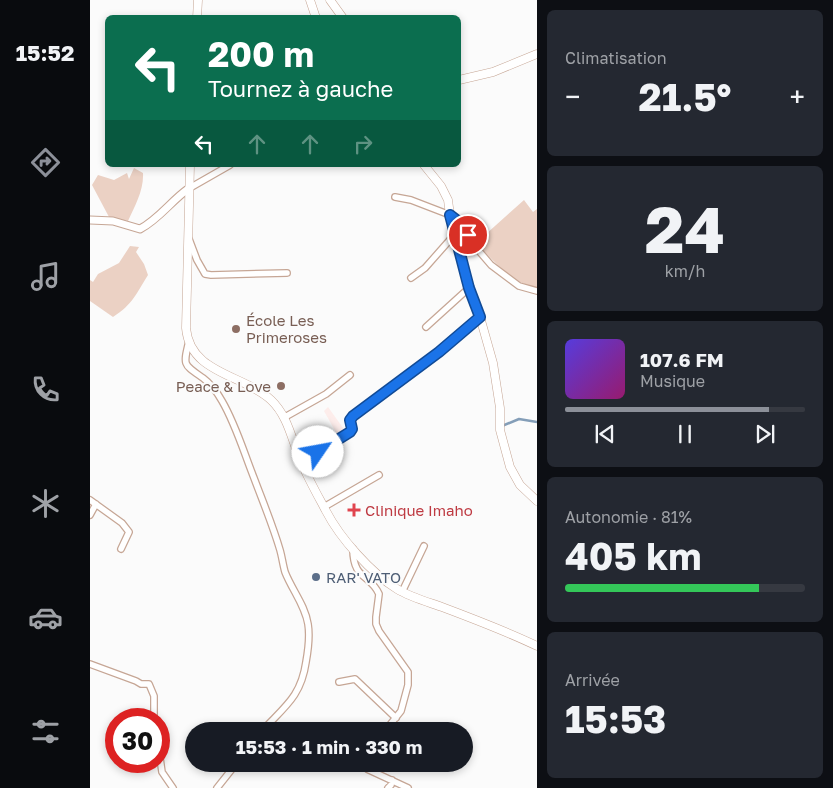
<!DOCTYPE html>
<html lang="fr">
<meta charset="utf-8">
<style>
:root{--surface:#171b24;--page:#242831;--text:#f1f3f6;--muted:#9ea1a6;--line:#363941;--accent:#8c9099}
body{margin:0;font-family:"Golos Text",sans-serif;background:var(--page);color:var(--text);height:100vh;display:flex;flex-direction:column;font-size:19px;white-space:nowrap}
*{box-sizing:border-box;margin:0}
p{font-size:16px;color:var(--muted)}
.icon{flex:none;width:28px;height:28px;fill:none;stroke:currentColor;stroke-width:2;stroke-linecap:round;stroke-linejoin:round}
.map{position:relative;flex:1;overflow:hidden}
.side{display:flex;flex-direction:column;gap:10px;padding:10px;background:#0d0f14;width:296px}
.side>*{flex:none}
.top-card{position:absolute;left:15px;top:15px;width:356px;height:152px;border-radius:8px;box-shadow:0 2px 8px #0003;background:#0b6e4f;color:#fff;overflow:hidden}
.speed{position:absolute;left:15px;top:708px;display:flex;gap:10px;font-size:25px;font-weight:700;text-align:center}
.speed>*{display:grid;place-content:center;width:65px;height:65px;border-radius:50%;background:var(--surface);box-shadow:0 2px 8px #0003;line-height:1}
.speed .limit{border:8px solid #d22;background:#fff;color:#111}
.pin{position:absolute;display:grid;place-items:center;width:42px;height:42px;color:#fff;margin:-21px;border:2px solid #fff;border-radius:50%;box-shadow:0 1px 5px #0007}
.me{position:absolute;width:55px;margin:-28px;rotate:57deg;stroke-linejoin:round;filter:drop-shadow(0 0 4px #0008)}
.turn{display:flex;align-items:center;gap:18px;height:105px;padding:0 20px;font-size:22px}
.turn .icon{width:65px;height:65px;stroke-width:2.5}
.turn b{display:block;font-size:35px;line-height:42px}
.lanes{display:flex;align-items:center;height:48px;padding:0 20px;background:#0003;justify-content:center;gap:25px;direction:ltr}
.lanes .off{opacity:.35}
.big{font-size:38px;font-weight:700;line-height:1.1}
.side .card{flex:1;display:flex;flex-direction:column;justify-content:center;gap:8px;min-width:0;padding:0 18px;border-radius:8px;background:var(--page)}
.side .dial{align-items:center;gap:0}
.dial b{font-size:65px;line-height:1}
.song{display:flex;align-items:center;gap:15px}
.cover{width:60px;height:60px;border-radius:8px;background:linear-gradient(135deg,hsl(250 70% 55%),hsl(320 70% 35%))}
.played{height:5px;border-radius:2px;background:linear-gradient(90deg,var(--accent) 85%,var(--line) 85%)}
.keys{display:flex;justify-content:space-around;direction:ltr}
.heat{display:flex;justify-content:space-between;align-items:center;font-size:28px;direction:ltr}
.charge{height:8px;border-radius:4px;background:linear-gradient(90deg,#34c759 81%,var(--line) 0)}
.trip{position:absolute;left:95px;top:722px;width:288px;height:50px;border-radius:25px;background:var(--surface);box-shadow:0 2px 8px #0003;font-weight:700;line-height:50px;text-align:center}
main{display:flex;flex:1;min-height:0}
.tabs{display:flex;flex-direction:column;width:90px;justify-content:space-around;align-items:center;background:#090b0e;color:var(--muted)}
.tabs .icon{width:35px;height:35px}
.tabs .selected{color:var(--accent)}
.tabs b{font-size:22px;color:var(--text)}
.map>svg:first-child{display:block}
.medical{fill:#fdedeb}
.green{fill:#ebd1c4}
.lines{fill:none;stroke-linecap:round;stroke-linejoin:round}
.stream{stroke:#849eb8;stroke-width:2.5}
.minor-casing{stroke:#c6a695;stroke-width:8}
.tertiary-casing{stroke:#c6a695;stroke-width:9}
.secondary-casing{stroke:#c6a695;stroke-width:9}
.minor{stroke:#fff;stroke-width:5.5}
.tertiary{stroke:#fff;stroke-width:7}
.secondary{stroke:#fff;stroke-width:8}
.route-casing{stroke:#114b97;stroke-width:12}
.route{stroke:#1a73e8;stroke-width:9}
.education-dot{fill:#8d6e63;stroke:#fbfbfb;stroke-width:2}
.health-dot{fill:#e0444e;stroke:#fbfbfb;stroke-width:2}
.service-dot{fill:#5c6f8a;stroke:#fbfbfb;stroke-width:2}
.labels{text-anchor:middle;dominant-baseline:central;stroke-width:4;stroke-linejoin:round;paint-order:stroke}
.education-label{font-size:15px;fill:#785e54;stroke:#fbfbfb;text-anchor:start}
.health-label{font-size:15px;fill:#be3a42;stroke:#fbfbfb;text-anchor:start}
.service-label{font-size:15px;fill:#4e5e75;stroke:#fbfbfb;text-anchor:start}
</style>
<main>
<nav class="tabs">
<b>15:52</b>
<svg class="icon selected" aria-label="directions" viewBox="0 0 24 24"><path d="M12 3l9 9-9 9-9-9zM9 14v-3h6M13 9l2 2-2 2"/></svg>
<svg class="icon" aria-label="music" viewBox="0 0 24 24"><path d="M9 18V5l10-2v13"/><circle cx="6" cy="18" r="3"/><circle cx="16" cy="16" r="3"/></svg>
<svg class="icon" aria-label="phone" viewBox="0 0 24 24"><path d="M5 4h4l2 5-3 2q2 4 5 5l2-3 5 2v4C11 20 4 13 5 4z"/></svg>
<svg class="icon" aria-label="climate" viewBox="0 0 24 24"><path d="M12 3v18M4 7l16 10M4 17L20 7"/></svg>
<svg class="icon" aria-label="car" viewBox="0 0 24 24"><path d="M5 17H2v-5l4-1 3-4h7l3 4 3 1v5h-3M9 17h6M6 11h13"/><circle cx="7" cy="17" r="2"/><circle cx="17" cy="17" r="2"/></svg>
<svg class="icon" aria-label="filters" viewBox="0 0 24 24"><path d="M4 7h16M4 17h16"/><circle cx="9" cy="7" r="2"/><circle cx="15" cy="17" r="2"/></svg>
</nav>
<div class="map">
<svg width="447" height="788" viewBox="0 0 447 788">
<rect width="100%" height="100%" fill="#fbfbfb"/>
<path class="medical" d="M238,407l18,25 -7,6 -15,-27z"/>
<path class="green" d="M44,168l9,5c1,17 -8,33 -15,48l-19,-4 -17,-32 6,-10 16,5 13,-7 2,6z
M434,200l9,12 4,-3v79c-26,-5 -43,-27 -61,-45z
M40,246l9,1 -3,5 8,12 4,11c-12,19 -15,29 -35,42l-23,-16v-21l3,2 5,-8 21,-11z"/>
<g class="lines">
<path class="stream" d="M412,426l17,-7 18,3"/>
<defs>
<path id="minor" d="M98,189l42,-24
M305,197l16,3 39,15 9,6 20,30 12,14 28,21 18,5
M99,239l8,21 8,14 6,1 76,-2
M321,278l14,-10 30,-34
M336,327l43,-39
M99,341c-6,25 -6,23 14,37 8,6 14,14 19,23 14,24 22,52 32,77 9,24 19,48 26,72 2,7 3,15 5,22 7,18 20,33 23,52 2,12 0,27 -2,38 -5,35 -22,45 -44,69
M195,417l41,-23 24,-19
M212,463l47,-31 3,-3 -2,-8 3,-5 86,-64 41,-35
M0,500l32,23 7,9 -8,17
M234,507l55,-32
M0,515l6,-11
M263,549c0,31 17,25 26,45l-3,23v7l3,7 29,41v13l-7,26 -16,20
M312,592l22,-46
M0,664l46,17 5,3h8l5,12v23
M249,682l16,-3 41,39
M69,751l3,21 11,16
M271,764l6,5 41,19
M127,788l19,-24
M298,788l3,-3 1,-5"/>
<path id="tertiary" d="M0,220l23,1 27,8c19,-10 31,-28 48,-40"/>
<path id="secondary" d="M220,0l6,18
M240,0l13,18
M107,18l1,-18
M369,80l34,-8 44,-18
M100,165l-4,163c4,46 57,46 85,72 18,17 21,42 31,64 7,16 16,32 24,47 14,27 45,62 71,78 13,8 31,13 45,18 32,12 64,24 95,39
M334,165l17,21 7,14 2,15 19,73 11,29 13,46 7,45v22l10,37 10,18 17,16"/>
</defs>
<use href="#minor" class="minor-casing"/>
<use href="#tertiary" class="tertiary-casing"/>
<use href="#secondary" class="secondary-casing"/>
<use href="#minor" class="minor"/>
<use href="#tertiary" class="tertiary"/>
<use href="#secondary" class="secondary"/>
</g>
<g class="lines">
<defs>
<path id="route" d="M228,452l32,-20 2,-3 -2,-9 3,-4 86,-64 41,-35 -11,-29 -19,-73 9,7 9,13"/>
</defs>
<use href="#route" class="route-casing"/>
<use href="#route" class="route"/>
</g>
<g class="education-dot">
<circle cx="146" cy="329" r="5"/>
<circle cx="191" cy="386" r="5"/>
</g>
<path class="health-dot" d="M261.5 502.5h5v5h5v5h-5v5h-5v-5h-5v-5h5z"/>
<circle class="service-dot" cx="226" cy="577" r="5"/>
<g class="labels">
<g class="education-label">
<text x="156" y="320">École Les<tspan x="156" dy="17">Primeroses</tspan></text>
<text x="181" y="386" text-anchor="end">Peace &amp; Love</text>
</g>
<g class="health-label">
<text x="275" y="510">Clinique Imaho</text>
</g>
<g class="service-label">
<text x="236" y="577">RAR' VATO</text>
</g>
</g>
</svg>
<div class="speed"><div class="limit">30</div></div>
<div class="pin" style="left:378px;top:235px;background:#d93025"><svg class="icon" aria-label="arrive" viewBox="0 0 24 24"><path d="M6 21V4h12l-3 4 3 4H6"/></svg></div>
<svg class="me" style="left:228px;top:452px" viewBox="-20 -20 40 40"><circle r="19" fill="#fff"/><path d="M0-13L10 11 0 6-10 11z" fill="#1a73e8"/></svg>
<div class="trip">15:53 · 1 min · 330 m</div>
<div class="top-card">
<div class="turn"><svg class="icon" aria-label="left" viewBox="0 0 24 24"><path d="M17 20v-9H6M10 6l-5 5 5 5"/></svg><div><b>200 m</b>Tournez à gauche</div></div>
<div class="lanes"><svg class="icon" aria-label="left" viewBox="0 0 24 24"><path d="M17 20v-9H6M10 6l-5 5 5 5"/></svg><svg class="icon off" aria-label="ahead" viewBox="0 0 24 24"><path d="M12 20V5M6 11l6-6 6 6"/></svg><svg class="icon off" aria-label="ahead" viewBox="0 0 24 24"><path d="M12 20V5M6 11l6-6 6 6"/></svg><svg class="icon off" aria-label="right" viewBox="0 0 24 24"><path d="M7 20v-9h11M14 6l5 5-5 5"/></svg></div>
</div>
</div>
<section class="side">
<div class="card"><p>Climatisation</p>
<div class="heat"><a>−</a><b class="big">21.5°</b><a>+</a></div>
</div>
<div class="card dial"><b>24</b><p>km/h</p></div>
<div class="card">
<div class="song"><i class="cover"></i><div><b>107.6 FM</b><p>Musique</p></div></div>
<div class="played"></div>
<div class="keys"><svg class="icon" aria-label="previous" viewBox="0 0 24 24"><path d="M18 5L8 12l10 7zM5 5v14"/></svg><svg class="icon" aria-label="pause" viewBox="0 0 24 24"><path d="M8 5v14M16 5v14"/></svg><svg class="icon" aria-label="next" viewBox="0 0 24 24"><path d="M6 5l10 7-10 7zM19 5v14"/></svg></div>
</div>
<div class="card"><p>Autonomie · 81%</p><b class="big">405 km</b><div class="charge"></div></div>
<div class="card"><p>Arrivée</p><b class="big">15:53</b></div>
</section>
</main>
